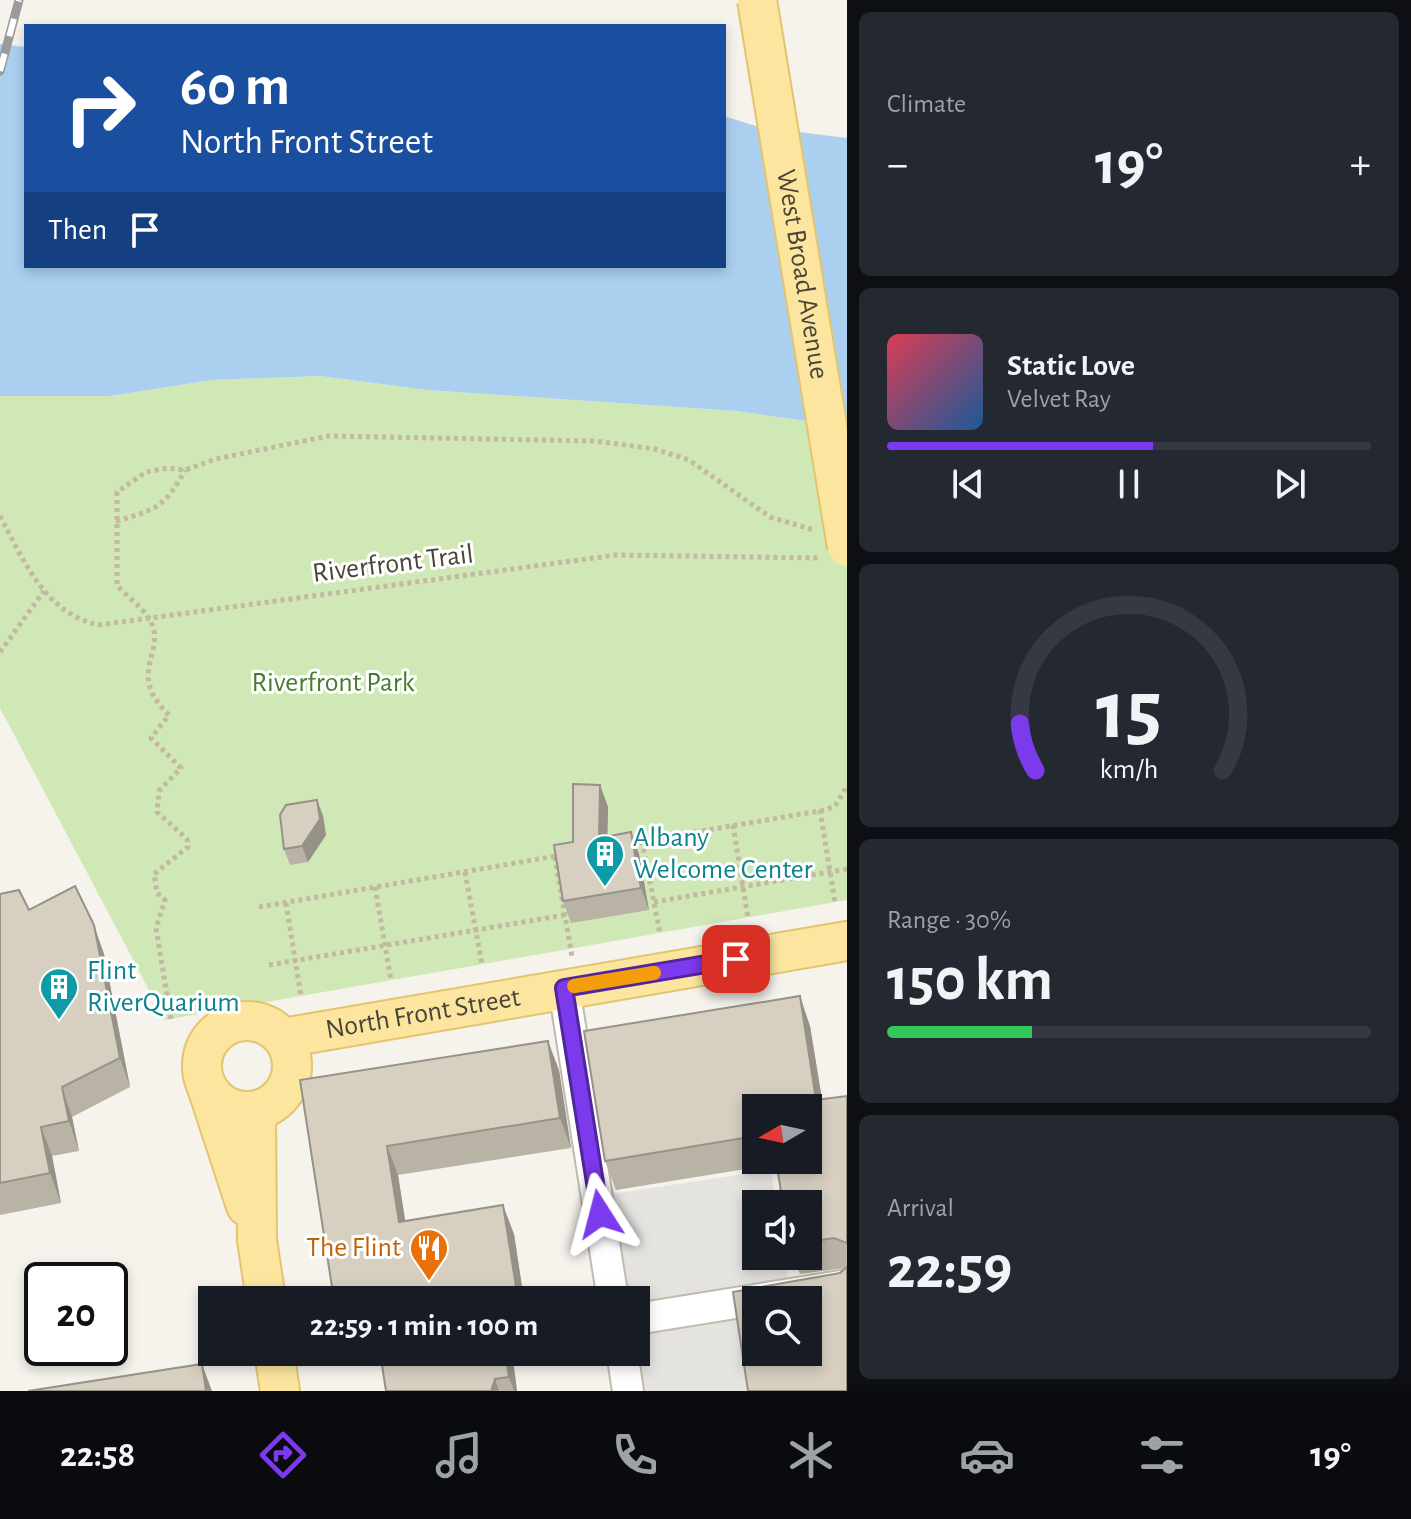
<!DOCTYPE html>
<meta charset="utf-8">
<style>
:root{--surface:#171b24;--page:#242831;--text:#f1f3f6;--muted:#9ea1a6;--line:#363941;--accent:#7c3aed}
body{margin:0;font-family:"Alegreya Sans",sans-serif;background:var(--page);color:var(--text);height:100vh;display:flex;flex-direction:column;font-size:30px;white-space:nowrap}
*{box-sizing:border-box;margin:0}
p{font-size:26px;color:var(--muted)}
.icon{flex:none;width:44px;height:44px;fill:none;stroke:currentColor;stroke-width:2;stroke-linecap:round;stroke-linejoin:round}
.map{position:relative;flex:1;overflow:hidden}
.panel{display:flex;flex-direction:column;gap:12px;padding:12px;background:#0d0f14;width:564px}
.panel>*{flex:none}
.hud{position:absolute;left:24px;top:24px;width:702px;height:244px;border-radius:0px;box-shadow:0 4px 12px #0003;background:#1a4fa0;color:#fff;overflow:hidden}
.needle{width:52px;rotate:261deg}
.tools{position:absolute;left:742px;top:1094px;display:grid;gap:16px}
.tools a{display:grid;place-items:center;width:80px;height:80px;border-radius:0px;background:var(--surface);box-shadow:0 4px 12px #0003;font-size:40px}
.speed{position:absolute;left:24px;top:1262px;display:flex;gap:16px;font-size:40px;font-weight:700;text-align:center}
.speed>*{display:grid;place-content:center;width:104px;height:104px;border-radius:50%;background:var(--surface);box-shadow:0 4px 12px #0003;line-height:1}
.speed .limit{border:4px solid #111;border-radius:12px;background:#fff;color:#111}
.pin{position:absolute;display:grid;place-items:center;width:68px;height:68px;color:#fff;margin:-34px;border-radius:16px;box-shadow:0 4px 12px #0006}
.me{position:absolute;width:88px;margin:-44px;rotate:351deg;stroke-linejoin:round;filter:drop-shadow(0 0 6px #0008)}
.turn{display:flex;align-items:center;gap:28px;height:168px;padding:0 24px;font-size:36px}
.turn .icon{width:104px;height:104px;stroke-width:2.5}
.turn b{display:block;font-size:56px;line-height:68px}
.then{display:flex;align-items:center;height:76px;padding:0 24px;background:#0003;gap:16px;font-size:30px}
.big{font-size:60px;font-weight:600;line-height:1.1}
.panel .tile{flex:1;display:flex;flex-direction:column;justify-content:center;gap:12px;min-width:0;padding:0 28px;border-radius:12px;background:var(--page)}
.panel .dial{align-items:center;gap:0}
.dial svg{height:208px;overflow:visible;fill:none;stroke:var(--line);stroke-width:7;stroke-linecap:round;text-anchor:middle}
.dial text{fill:var(--text);stroke:none}
.song{display:flex;align-items:center;gap:24px}
.cover{width:96px;height:96px;border-radius:12px;background:linear-gradient(135deg,hsl(350 70% 55%),hsl(210 70% 35%))}
.played{height:8px;border-radius:4px;background:linear-gradient(90deg,var(--accent) 55%,var(--line) 55%)}
.keys{display:flex;justify-content:space-around;direction:ltr}
.heat{display:flex;justify-content:space-between;align-items:center;font-size:44px;direction:ltr}
.charge{height:12px;border-radius:6px;background:linear-gradient(90deg,#34c759 30%,var(--line) 0)}
.trip{position:absolute;left:198px;top:1286px;width:452px;height:80px;border-radius:0px;background:var(--surface);box-shadow:0 4px 12px #0003;font-weight:600;line-height:80px;text-align:center}
.tab-bar{display:flex;height:128px;justify-content:space-around;align-items:center;background:#090b0e;color:var(--muted)}
.tab-bar .icon{width:56px;height:56px}
.tab-bar .current{color:var(--accent)}
.tab-bar b{font-size:36px;color:var(--text)}
main{display:flex;flex:1;min-height:0}
.map>svg:first-child{display:block}
.green{fill:#cfe8b6}
.parking{fill:#e5e3e0}
.water{fill:#abd0ef}
.lines{fill:none;stroke-linecap:round;stroke-linejoin:round}
.minor-casing{stroke:#c1bbae;stroke-width:34}
.major-casing{stroke:#e2c56e;stroke-width:42}
.path{stroke:#c3b8a0;stroke-width:5;stroke-dasharray:4 4;stroke-linecap:butt}
.minor{stroke:#fff;stroke-width:30}
.major{stroke:#fce69f;stroke-width:38}
.rail-casing{stroke:#9a9a9a;stroke-width:9}
.rail{stroke:#fff;stroke-width:6;stroke-dasharray:18;stroke-linecap:butt}
.major-bridge-casing{stroke:#e2c56e;stroke-width:42;stroke-linecap:butt}
.major-bridge{stroke:#fce69f;stroke-width:38}
.wall{fill:#b9b3a6;fill-rule:evenodd}
.shaded-wall{fill:#969287}
.building{fill:#d7d0c1;stroke:#969287;stroke-width:2;fill-rule:evenodd}
.route-casing{stroke:#51269a;stroke-width:20}
.route{stroke:#7c3aed;stroke-width:14}
.slow{stroke:#f59e0b;stroke-width:14}
.labels{text-anchor:middle;dominant-baseline:central;stroke-width:6;stroke-linejoin:round;paint-order:stroke}
.street-label{font-size:28px;fill:#4a4439;stroke:#fff}
.park-label{font-size:28px;fill:#467c2d;stroke:#fff}
.culture-label{font-size:28px;fill:#0d838f;stroke:#fff;text-anchor:start}
.food-label{font-size:28px;fill:#c56008;stroke:#fff;text-anchor:end}
</style>
<main>
<div class="map">
<svg width="847" height="1391" viewBox="0 0 847 1391">
<rect width="100%" height="100%" fill="#f5f3ec"/>
<path class="green" d="M320,376l107,14 309,21 111,16v473l-682,120 -165,-312v-312h110l102,-16z"/>
<path class="parking" d="M771,1170l5,34h-20v52h28l5,30 -56,9 14,96h-105l-6,-41v-50h-8l-16,-106z"/>
<path class="water" d="M0,44l26,3v219h698v-150l35,11 88,11v289l-111,-16 -309,-21 -107,-14 -108,4 -102,16h-110z"/>
<g class="lines">
<defs>
<path id="minor" d="M564,988l49,312
M636,1319l211,-34
M622,1352l6,39"/>
<g id="major">
<circle cx="247" cy="1066" r="45"/>
<path id="s1" d="M283,1038l564,-97"/>
<path d="M207,1087l39,119"/>
<path d="M256,1111l1,129 9,60"/>
<path d="M274,1352l6,39"/>
</g>
</defs>
<use href="#minor" class="minor-casing"/>
<use href="#major" class="major-casing"/>
<path class="path" d="M0,516c24,45 44,96 98,109l518,-70 203,3
M116,521c40,-11 49,-14 69,-51
M0,652l44,-61
M820,810l15,92
M733,825l15,93
M642,841l18,92
M631,843l194,-33 10,-4 12,-20
M555,857l17,100
M465,872l17,92
M375,887l16,93
M654,902l193,-33
M286,903l15,93
M259,907l303,-52
M269,965l296,-50
M171,1019l-15,-91 9,-28 -8,-7 -3,-19 34,-27 -1,-8 -30,-27 2,-21 22,-23 -30,-30 18,-23c-46,-44 2,-64 -21,-98 -7,-11 -22,-21 -31,-32v-93l29,-20 22,-4 17,2 31,-11 112,-23 267,5 60,8 34,11 81,57 44,13"/>
<use href="#minor" class="minor"/>
<use href="#major" class="major"/>
<defs>
<path id="rail" d="M0,71l19,-71"/>
</defs>
<use href="#rail" class="rail-casing"/>
<use href="#rail" class="rail"/>
<defs>
<g id="major-bridge">
<path id="s2" d="M757,0l90,547"/>
</g>
</defs>
<use href="#major-bridge" class="major-bridge-casing"/>
<use href="#major-bridge" class="major-bridge"/>
</g>
<path class="wall" d="M600,785l8,22 -1,29 24,-4 8,22 10,56 -78,13 -8,-22 10,-59z
M317,800l6,16 3,19 -18,27 -18,3 -6,-16z
M0,894l29,16 75,44 26,133 -58,30 7,34 -27,5 9,47 -61,12z
M810,1026l12,74 25,-4v295l-7,-118 6,-5 -46,6 -7,-18h15v-52l-31,-40 -161,26 -11,-29zM756,1108l52,52h-52z
M559,1070l12,78 -173,27 7,46 109,13 10,66h-190l-34,-220z
M380,1352h132l5,39h-131z"/>
<path class="shaded-wall" d="M600,785l8,22 -1,53 -8,-22z
M317,800l6,16 3,19 -18,27 -6,-16z
M631,832l8,22 10,56 -8,-22z
M94,925l10,29 26,133 -10,-29z
M800,996l10,30 17,104 -11,-30z
M548,1041l11,29 12,78 -11,-30z
M62,1087l10,30 7,34 -10,-30z
M41,1127l11,29 9,47 -11,-30z
M387,1146l11,29 12,76 -11,-29z
M503,1205l11,29 10,66h-4l-3,-7z
M505,1352h7l5,39h-3l-5,-14z
M202,1364l10,27h-6z
M495,1379l4,12h-8z"/>
<path class="building" d="M573,784l27,1 -1,53 32,-6 10,56 -78,13 -9,-56 19,-3z
M317,800l3,19 -18,27 -18,3 -4,-34 6,-10z
M75,886l19,39 26,133 -58,29 7,34 -28,6 9,46 -50,10v-289l19,-4 10,20z
M800,996l16,104 31,-4v147l-13,-5 -26,4v-38h-25l-7,-44h32v-52h-52v28l-151,25 -21,-130z
M548,1041l12,77 -173,28 12,76 104,-17 14,88 -20,3v4h-163l-34,-220z
M847,1267v124h-99l-15,-99 107,-19zM756,1300h52v52h-52z
M380,1352h125l4,25 -14,2 -4,12h-105z
M202,1364l4,27h-178z"/>
<g class="lines">
<defs>
<path id="route" d="M600,1214l-36,-226 172,-29"/>
</defs>
<use href="#route" class="route-casing"/>
<use href="#route" class="route"/>
<path class="slow" d="M574,986l80,-13"/>
</g>
<defs>
<symbol id="building-pin" viewBox="-11 -11 22 30"><path d="M0 17L-7.5 6A9.5 9.5 0 1 1 7.5 6Z" fill="#0f9aa8" stroke="#fff"/><path d="M-4-6H4V6H1V3H-1V6H-4ZM-2.5-4.3h1.7v1.8h-1.7ZM.8-4.3h1.7v1.8H.8ZM-2.5-1h1.7V.8h-1.7ZM.8-1h1.7V.8H.8Z" fill="#fff"/></symbol>
<symbol id="restaurant-pin" viewBox="-11 -11 22 30"><path d="M0 17L-7.5 6A9.5 9.5 0 1 1 7.5 6Z" fill="#e8710a" stroke="#fff"/><path d="M-5-6h1v4h1v-4h1v4h1v-4h1v5L-1.5 .5V6h-2V.5L-5-1ZM5-6V6H3V1.5H1.5Q1.5-4 5-6Z" fill="#fff"/></symbol>
</defs>
<g fill-rule="evenodd">
<use href="#building-pin" x="583" y="832" width="44" height="60"/>
<use href="#building-pin" x="37" y="965" width="44" height="60"/>
<use href="#restaurant-pin" x="407" y="1226" width="44" height="60"/>
</g>
<g class="labels">
<g class="street-label">
<text stroke="none"><textPath href="#s2" startOffset="278">West Broad Avenue</textPath></text>
<text transform="translate(393 564) rotate(-7)">Riverfront Trail</text>
<text stroke="none"><textPath href="#s1" startOffset="142">North Front Street</textPath></text>
</g>
<g class="park-label">
<text x="333" y="683">Riverfront Park</text>
</g>
<g class="culture-label">
<text x="633" y="838">Albany<tspan x="633" dy="32">Welcome Center</tspan></text>
<text x="87" y="971">Flint<tspan x="87" dy="32">RiverQuarium</tspan></text>
</g>
<g class="food-label">
<text x="401" y="1248">The Flint</text>
</g>
</g>
</svg>
<div class="tools">
<a><svg class="needle" viewBox="-14 -14 28 28"><path d="M0-13l5 13h-10z" fill="#e53935"/><path d="M0 13l5-13h-10z" fill="#9ea1a6"/></svg></a>
<a><svg class="icon" aria-label="sound" viewBox="0 0 24 24"><path d="M4 9h4l5-4v14l-5-4H4zM17 9q2 3 0 6"/></svg></a>
<a><svg class="icon" aria-label="search" viewBox="0 0 24 24"><circle cx="10" cy="10" r="6"/><path d="M15 15l6 6"/></svg></a>
</div>
<div class="speed"><div class="limit">20</div></div>
<div class="pin" style="left:736px;top:959px;background:#d93025"><svg class="icon" aria-label="arrive" viewBox="0 0 24 24"><path d="M6 21V4h12l-3 4 3 4H6"/></svg></div>
<svg class="me" style="left:600px;top:1214px" viewBox="-20 -20 40 40"><path d="M0-17L14 15 0 8-14 15z" fill="#7c3aed" stroke="#fff" stroke-width="4"/></svg>
<div class="trip">22:59 · 1 min · 100 m</div>
<div class="hud">
<div class="turn"><svg class="icon" aria-label="right" viewBox="0 0 24 24"><path d="M7 20v-9h11M14 6l5 5-5 5"/></svg><div><b>60 m</b>North Front Street</div></div>
<div class="then">Then<svg class="icon" aria-label="arrive" viewBox="0 0 24 24"><path d="M6 21V4h12l-3 4 3 4H6"/></svg></div>
</div>
</div>
<section class="panel">
<div class="tile"><p>Climate</p>
<div class="heat"><a>−</a><b class="big">19°</b><a>+</a></div>
</div>
<div class="tile">
<div class="song"><i class="cover"></i><div><b>Static Love</b><p>Velvet Ray</p></div></div>
<div class="played"></div>
<div class="keys"><svg class="icon" aria-label="previous" viewBox="0 0 24 24"><path d="M18 5L8 12l10 7zM5 5v14"/></svg><svg class="icon" aria-label="pause" viewBox="0 0 24 24"><path d="M8 5v14M16 5v14"/></svg><svg class="icon" aria-label="next" viewBox="0 0 24 24"><path d="M6 5l10 7-10 7zM19 5v14"/></svg></div>
</div>
<div class="tile dial"><svg viewBox="0 0 100 80">
<path d="M14 69A42 42 0 1 1 86 69"/>
<path d="M14 69A42 42 0 0 1 8 51" stroke="#7c3aed"/>
<text x="50" y="56" font-size="32" font-weight="700">15</text>
<text x="50" y="72" font-size="11">km/h</text>
</svg></div>
<div class="tile"><p>Range · 30%</p><b class="big">150 km</b><div class="charge"></div></div>
<div class="tile"><p>Arrival</p><b class="big">22:59</b></div>
</section>
</main>
<nav class="tab-bar">
<b>22:58</b>
<svg class="icon current" aria-label="directions" viewBox="0 0 24 24"><path d="M12 3l9 9-9 9-9-9zM9 14v-3h6M13 9l2 2-2 2"/></svg>
<svg class="icon" aria-label="music" viewBox="0 0 24 24"><path d="M9 18V5l10-2v13"/><circle cx="6" cy="18" r="3"/><circle cx="16" cy="16" r="3"/></svg>
<svg class="icon" aria-label="phone" viewBox="0 0 24 24"><path d="M5 4h4l2 5-3 2q2 4 5 5l2-3 5 2v4C11 20 4 13 5 4z"/></svg>
<svg class="icon" aria-label="climate" viewBox="0 0 24 24"><path d="M12 3v18M4 7l16 10M4 17L20 7"/></svg>
<svg class="icon" aria-label="car" viewBox="0 0 24 24"><path d="M5 17H2v-5l4-1 3-4h7l3 4 3 1v5h-3M9 17h6M6 11h13"/><circle cx="7" cy="17" r="2"/><circle cx="17" cy="17" r="2"/></svg>
<svg class="icon" aria-label="filters" viewBox="0 0 24 24"><path d="M4 7h16M4 17h16"/><circle cx="9" cy="7" r="2"/><circle cx="15" cy="17" r="2"/></svg>
<b>19°</b>
</nav>
